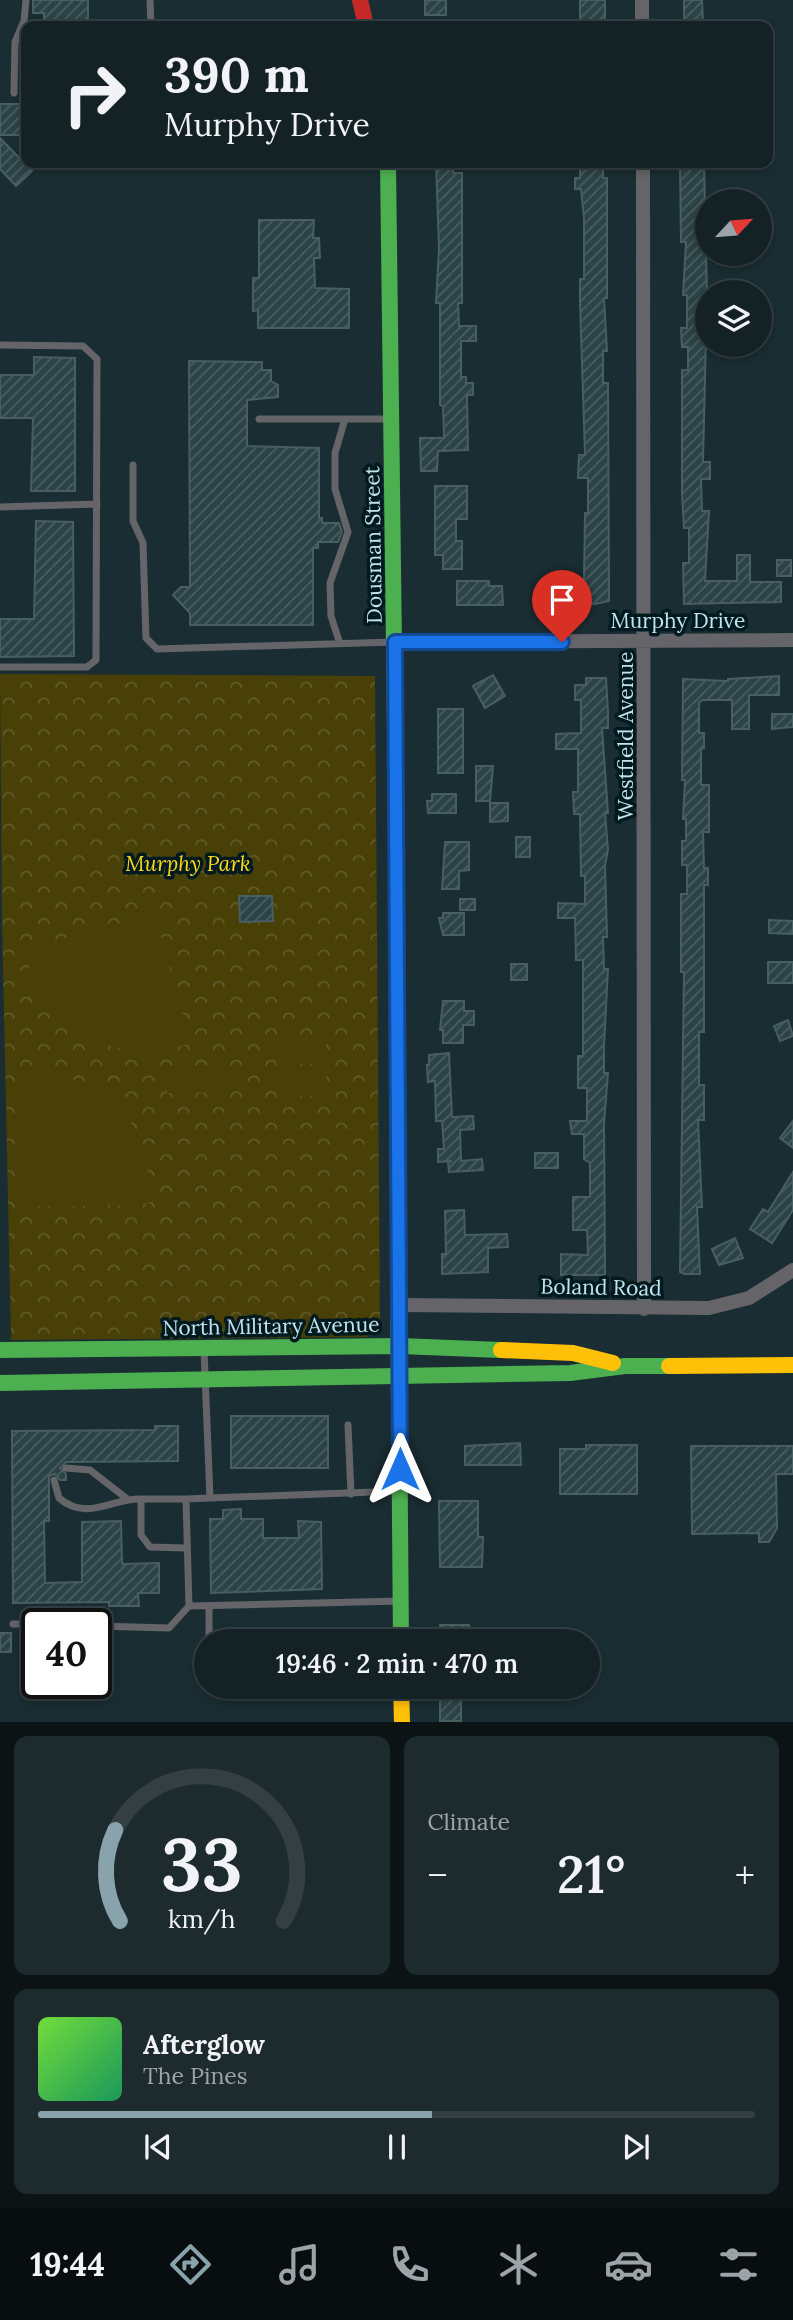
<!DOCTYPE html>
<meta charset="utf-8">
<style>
:root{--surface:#142226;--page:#1d2a2e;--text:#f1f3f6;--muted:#9da4a7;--line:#333f43;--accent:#88a3ab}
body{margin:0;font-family:Lora,serif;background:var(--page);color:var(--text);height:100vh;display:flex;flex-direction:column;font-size:26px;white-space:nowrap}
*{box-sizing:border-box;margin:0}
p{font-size:23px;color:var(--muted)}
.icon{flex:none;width:38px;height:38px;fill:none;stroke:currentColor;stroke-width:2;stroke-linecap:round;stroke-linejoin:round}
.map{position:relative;height:1722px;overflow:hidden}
.details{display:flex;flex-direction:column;gap:14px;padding:14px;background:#0b1315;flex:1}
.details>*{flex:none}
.hud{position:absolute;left:21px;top:21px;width:752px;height:147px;border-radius:14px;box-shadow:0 4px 10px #0003,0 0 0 2px var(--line);background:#142226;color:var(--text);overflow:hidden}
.needle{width:46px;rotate:64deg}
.fabs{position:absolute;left:695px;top:189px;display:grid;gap:14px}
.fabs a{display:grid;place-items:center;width:77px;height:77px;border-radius:50%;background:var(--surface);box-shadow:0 4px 10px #0003,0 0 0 2px var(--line);font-size:35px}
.speed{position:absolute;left:21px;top:1608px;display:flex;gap:14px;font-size:35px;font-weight:700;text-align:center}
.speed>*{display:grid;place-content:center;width:91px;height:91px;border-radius:50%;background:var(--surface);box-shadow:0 4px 10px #0003,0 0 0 2px var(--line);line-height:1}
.speed .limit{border:4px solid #111;border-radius:10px;background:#fff;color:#111}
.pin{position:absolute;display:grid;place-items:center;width:60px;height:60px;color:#fff;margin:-72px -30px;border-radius:50% 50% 50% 0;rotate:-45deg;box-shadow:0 0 7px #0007}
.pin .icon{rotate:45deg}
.me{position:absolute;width:77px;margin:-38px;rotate:0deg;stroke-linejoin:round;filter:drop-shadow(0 0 5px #0008)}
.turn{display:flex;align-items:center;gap:24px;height:147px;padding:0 28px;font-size:32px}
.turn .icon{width:91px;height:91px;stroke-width:2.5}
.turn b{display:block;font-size:49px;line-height:60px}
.big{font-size:52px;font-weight:600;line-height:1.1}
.details .card{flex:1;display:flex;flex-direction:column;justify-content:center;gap:10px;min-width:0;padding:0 24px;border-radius:14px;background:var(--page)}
.details .dial{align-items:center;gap:0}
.dial svg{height:182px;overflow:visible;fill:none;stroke:var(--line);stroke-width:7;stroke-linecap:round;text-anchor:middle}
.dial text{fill:var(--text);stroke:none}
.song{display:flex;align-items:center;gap:21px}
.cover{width:84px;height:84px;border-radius:10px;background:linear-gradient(135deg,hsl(100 70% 55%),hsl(150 70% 35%))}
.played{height:7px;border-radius:4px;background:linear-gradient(90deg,var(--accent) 55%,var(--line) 55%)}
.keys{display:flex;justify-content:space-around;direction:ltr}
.heat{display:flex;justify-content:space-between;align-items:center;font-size:38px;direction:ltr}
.details .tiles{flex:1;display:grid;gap:14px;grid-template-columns:1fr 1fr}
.card:last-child{grid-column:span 2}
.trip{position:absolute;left:194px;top:1629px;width:406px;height:70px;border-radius:35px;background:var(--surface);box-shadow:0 4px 10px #0003,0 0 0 2px var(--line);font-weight:600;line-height:70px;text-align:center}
.tab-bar{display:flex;height:112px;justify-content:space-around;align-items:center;background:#080e0f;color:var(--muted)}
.tab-bar .icon{width:49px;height:49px}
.tab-bar .active{color:var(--accent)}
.tab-bar b{font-size:32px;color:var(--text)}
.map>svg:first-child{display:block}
.park{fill:url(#park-crowns)}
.garden{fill:#484007}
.building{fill:url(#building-hatch);stroke:#485e61;stroke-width:2}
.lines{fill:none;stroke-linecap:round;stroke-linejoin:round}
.lane{stroke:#656569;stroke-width:7}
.street{stroke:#656569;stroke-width:14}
.fast{stroke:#4caf50;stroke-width:16}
.slow{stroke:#ffc107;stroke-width:16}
.jam{stroke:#c62828;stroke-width:16}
.route-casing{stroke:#114b97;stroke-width:18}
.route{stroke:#1a73e8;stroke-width:12}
.labels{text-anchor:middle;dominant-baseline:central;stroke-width:7;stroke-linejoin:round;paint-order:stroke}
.street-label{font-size:21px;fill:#c3e3ec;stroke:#001a20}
.park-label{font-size:21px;font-style:italic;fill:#fcd918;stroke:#001a20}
</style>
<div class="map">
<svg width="793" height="1722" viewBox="0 0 793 1722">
<defs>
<pattern id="park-crowns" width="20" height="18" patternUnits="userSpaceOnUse" patternTransform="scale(1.75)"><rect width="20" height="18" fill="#484007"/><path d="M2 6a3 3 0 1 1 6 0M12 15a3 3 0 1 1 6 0" fill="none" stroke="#615b2b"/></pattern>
<pattern id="building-hatch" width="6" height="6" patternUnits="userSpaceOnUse" patternTransform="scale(1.75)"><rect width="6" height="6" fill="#2c4346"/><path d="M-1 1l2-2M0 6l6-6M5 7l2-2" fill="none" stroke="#495e61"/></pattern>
</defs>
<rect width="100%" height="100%" fill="#1a2d32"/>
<path class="park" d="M0,674l375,2 5,647 -13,14 -356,3 -9,-422z"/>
<path class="garden" d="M150,915l6,3 35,125c-80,25 -145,-14 -168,-93z
M276,1041h50v23h-50z
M228,1066v26l-61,1v-26z
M18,1070c90,8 127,40 133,132l-14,3 -110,1 -8,-11z
M276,1072h50v24h-50z"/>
<path class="building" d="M33,0h55v26h-44v-13h-11z
M425,0h21v15h-21z
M580,0h25v26h-25z
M684,0h18l1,26h-19z
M0,104h26v31h-26z
M0,138l32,33 -16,15 -16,-17z
M436,163h17v10h9v130h-4l1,23h17v15h-15v36h5v6h7v12h-6l1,55 -30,1 -1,20h-16l-1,-33h24l-1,-32 -3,-1v-102h-4l3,-55z
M580,163h23v15h4v120h-3l3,53h-4v32h5l1,218 -14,3 -38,-3v-21h27l1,-67h3v-35h-10l1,-23h6l-5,-153v-23h4v-60l-3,-30h-6v-11h5z
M680,163h24l3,132 -4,167h7v17h-9l1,32h7l-4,70h32v-26h13v27h31v20l-97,2 -1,-41h6v-35h-5l-2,-34v-124h6v-23h-6l-1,-19h6v-33h-4l3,-53h-5z
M259,220h55l-1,18h6l1,20h-6l1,30 34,1v39h-91v-18l-5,1v-33h6z
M34,357l41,1v133h-44l2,-73h-33v-43h34z
M189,361l73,1v8h9v11l7,4v12l-31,3v46l72,2v70h3v5h17l3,9 -4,10h-20v6h-5v77h-123v-12l-17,-18 8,-8h9z
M435,486h32v33h-11v22h6v28h-19v-14h-8z
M36,521l37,1 1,134 -74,1v-38h34z
M777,560h14v16h-14z
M457,581h32v5h13l1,19h-46z
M493,675l12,21 -20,12 -12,-22z
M779,676v19h-30v34h-17v-29h-30l-3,3v30h5v15l-3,1v36h8v47h-6l1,36h4v17h-4v147h-5v53h5v35h-6l4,87h-5l3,67h-16l-4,-2 4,-300h-3v-78h6v-29h-5v-24h4v-22h-3l2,-39h-3l1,-101 45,2v-2z
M586,678h20l2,34v16h-6l6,85h-3l3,37 -3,15 2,72h-4l1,32h4l-4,77v27h4l-4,51 1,151h-44v-21l27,1 -1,-25h-14v-33h17v-34l-6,-4v-25h-12l-2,-13h17v-33h-9v-32h5v-96h-7l-1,-42h-17v-15l27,1v-28h-4l-1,-62h-6l-1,-22h5v-43h-22v-15l25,-1v-33h-6v-15h11z
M438,709h25v64h-25z
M772,714h21v13l-21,2z
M476,766h17l-3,35h-14z
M432,794h24v19h-28l-1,-12h5z
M490,803h18v18l-18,1z
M516,837h14v20h-14z
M445,842h24v28l-10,1v18h-17z
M239,896h33l1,25 -33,1z
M460,899h15v11h-15z
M443,913h21v22h-21l-4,-17h4z
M769,920l24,1v13l-24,-1z
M768,962h25v21h-25z
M511,964h16v16h-16z
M443,1001h21v10h10v14h-11v18h-20v-13h-3z
M788,1020l5,16 -13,5 -6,-15z
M449,1053l3,64 21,-1 1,13 -14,1 1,31 21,-2 1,11 -34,2 -1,-10 4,-1 -14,1v-13h6l-2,-28h-6l-1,-40 -7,1 -1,-17h2v-10z
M793,1121v27l-13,-10z
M535,1153h23v15h-23z
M793,1172v38l-21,33 -22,-14 13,-20 5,3z
M464,1210l1,25 42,-1 1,13 -20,1v24l-46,2v-20h4l-1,-43z
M735,1238l8,20 -24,7 -7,-16z
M231,1416h97v52h-97z
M155,1426h23v35l-112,1 -6,6 6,6v6h-6l-5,-6 -6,2v45h-5l1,62 37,-1v-60l39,-1 1,43 37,-1v30h-21l1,13h-30v-4l-96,1 -1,-172 143,-1z
M520,1443l1,22h-56v-19z
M586,1445h51v49h-77v-45h26z
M691,1446h102v28h-17l1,54 -8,14h-10v-9l-67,1z
M439,1501h39v36h5l-1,30h-42z
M241,1509v10h22v19h36l-1,-17 23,1 1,67 -111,4 -1,-74h13v-9z
M440,1625h29v17h-29z
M0,1633h11v19h-11z
M440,1696h21v25h-21z"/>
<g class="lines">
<path class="lane" d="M150,0l1,26
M14,93l1,-51 9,-21 2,-21
M0,345l83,1 14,13 -1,301 -9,7h-87
M259,419h129
M133,465v56l10,22 3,95 11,11 237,-7
M0,507l97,-3
M340,644l-9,-28 -1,-33 18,-51 -13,-43v-36l10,-34
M204,1350l6,148 190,-7
M348,1425l3,69
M66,1468l24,2 36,28
M54,1480l5,18c28,24 52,0 82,1
M210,1498l-24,1 3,107 211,-5
M185,1548l-35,-1 -9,-12v-36h45
M13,1624h24
M96,1626l73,2 20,-22
M209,1642v-36"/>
<path class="street" d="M642,0v26
M643,163l1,1146
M395,642l398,-2
M400,1305l309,3 40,-10 44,-28"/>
<path class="fast" d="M388,163l8,647
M0,1350l400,-4 101,4
M0,1383l570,-10 55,-7h44
M399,1400l2,242"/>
<path class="slow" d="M396,810l3,590
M501,1350l72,3 40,10
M669,1366l124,-1
M401,1687l1,35"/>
<path class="jam" d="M360,0l6,26"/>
</g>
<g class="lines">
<defs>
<path id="route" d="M400,1469l-5,-827h167"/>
</defs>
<use href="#route" class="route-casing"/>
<use href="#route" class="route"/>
</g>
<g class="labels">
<g class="street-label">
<text transform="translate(373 545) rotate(-91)">Dousman Street</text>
<text x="678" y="620">Murphy Drive</text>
<text transform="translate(625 736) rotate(-90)">Westfield Avenue</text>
<text transform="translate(601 1287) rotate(1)">Boland Road</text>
<text transform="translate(271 1326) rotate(-1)">North Military Avenue</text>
</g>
<g class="park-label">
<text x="188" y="863">Murphy Park</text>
</g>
</g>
</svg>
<div class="fabs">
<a><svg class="needle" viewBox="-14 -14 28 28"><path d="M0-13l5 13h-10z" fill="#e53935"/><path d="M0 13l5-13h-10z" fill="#9da4a7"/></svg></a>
<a><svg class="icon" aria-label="layers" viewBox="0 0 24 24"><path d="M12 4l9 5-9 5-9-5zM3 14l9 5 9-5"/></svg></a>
</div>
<div class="speed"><div class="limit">40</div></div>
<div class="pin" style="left:562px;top:642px;background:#d93025"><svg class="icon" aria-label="arrive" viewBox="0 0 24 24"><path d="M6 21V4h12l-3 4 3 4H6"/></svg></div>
<svg class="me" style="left:400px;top:1469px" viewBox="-20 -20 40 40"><path d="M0-17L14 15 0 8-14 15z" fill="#1a73e8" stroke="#fff" stroke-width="4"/></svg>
<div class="trip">19:46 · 2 min · 470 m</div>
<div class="hud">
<div class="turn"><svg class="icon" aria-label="right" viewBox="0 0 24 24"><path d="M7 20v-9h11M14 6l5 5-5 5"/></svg><div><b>390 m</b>Murphy Drive</div></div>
</div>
</div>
<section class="details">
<div class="tiles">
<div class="card dial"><svg viewBox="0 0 100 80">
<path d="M14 69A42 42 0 1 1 86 69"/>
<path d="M14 69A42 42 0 0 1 12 29" stroke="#88a3ab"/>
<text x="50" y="56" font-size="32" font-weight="700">33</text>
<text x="50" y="72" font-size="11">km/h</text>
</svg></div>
<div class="card"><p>Climate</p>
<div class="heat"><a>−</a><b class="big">21°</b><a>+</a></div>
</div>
<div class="card">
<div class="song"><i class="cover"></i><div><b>Afterglow</b><p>The Pines</p></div></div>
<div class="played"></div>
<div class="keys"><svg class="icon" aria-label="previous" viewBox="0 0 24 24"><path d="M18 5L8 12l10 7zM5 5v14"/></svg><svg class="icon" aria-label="pause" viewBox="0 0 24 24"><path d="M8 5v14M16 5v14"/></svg><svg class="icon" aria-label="next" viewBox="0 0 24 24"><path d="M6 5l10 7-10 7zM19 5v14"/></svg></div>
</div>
</div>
</section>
<nav class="tab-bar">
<b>19:44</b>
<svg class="icon active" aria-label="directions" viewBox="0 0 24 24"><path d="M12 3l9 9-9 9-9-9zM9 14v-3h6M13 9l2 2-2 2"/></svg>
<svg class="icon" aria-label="music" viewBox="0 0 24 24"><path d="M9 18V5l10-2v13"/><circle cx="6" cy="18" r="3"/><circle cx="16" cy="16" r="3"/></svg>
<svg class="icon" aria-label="phone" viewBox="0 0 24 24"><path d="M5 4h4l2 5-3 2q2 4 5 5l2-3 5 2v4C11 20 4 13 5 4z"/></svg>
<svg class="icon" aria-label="climate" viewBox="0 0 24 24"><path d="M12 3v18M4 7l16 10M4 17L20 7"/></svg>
<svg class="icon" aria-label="car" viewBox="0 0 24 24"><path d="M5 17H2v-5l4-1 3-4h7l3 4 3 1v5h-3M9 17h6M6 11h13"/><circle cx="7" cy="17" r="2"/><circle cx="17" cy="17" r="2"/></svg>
<svg class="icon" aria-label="filters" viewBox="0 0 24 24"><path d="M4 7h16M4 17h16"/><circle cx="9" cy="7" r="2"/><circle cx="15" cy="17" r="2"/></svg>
</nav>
